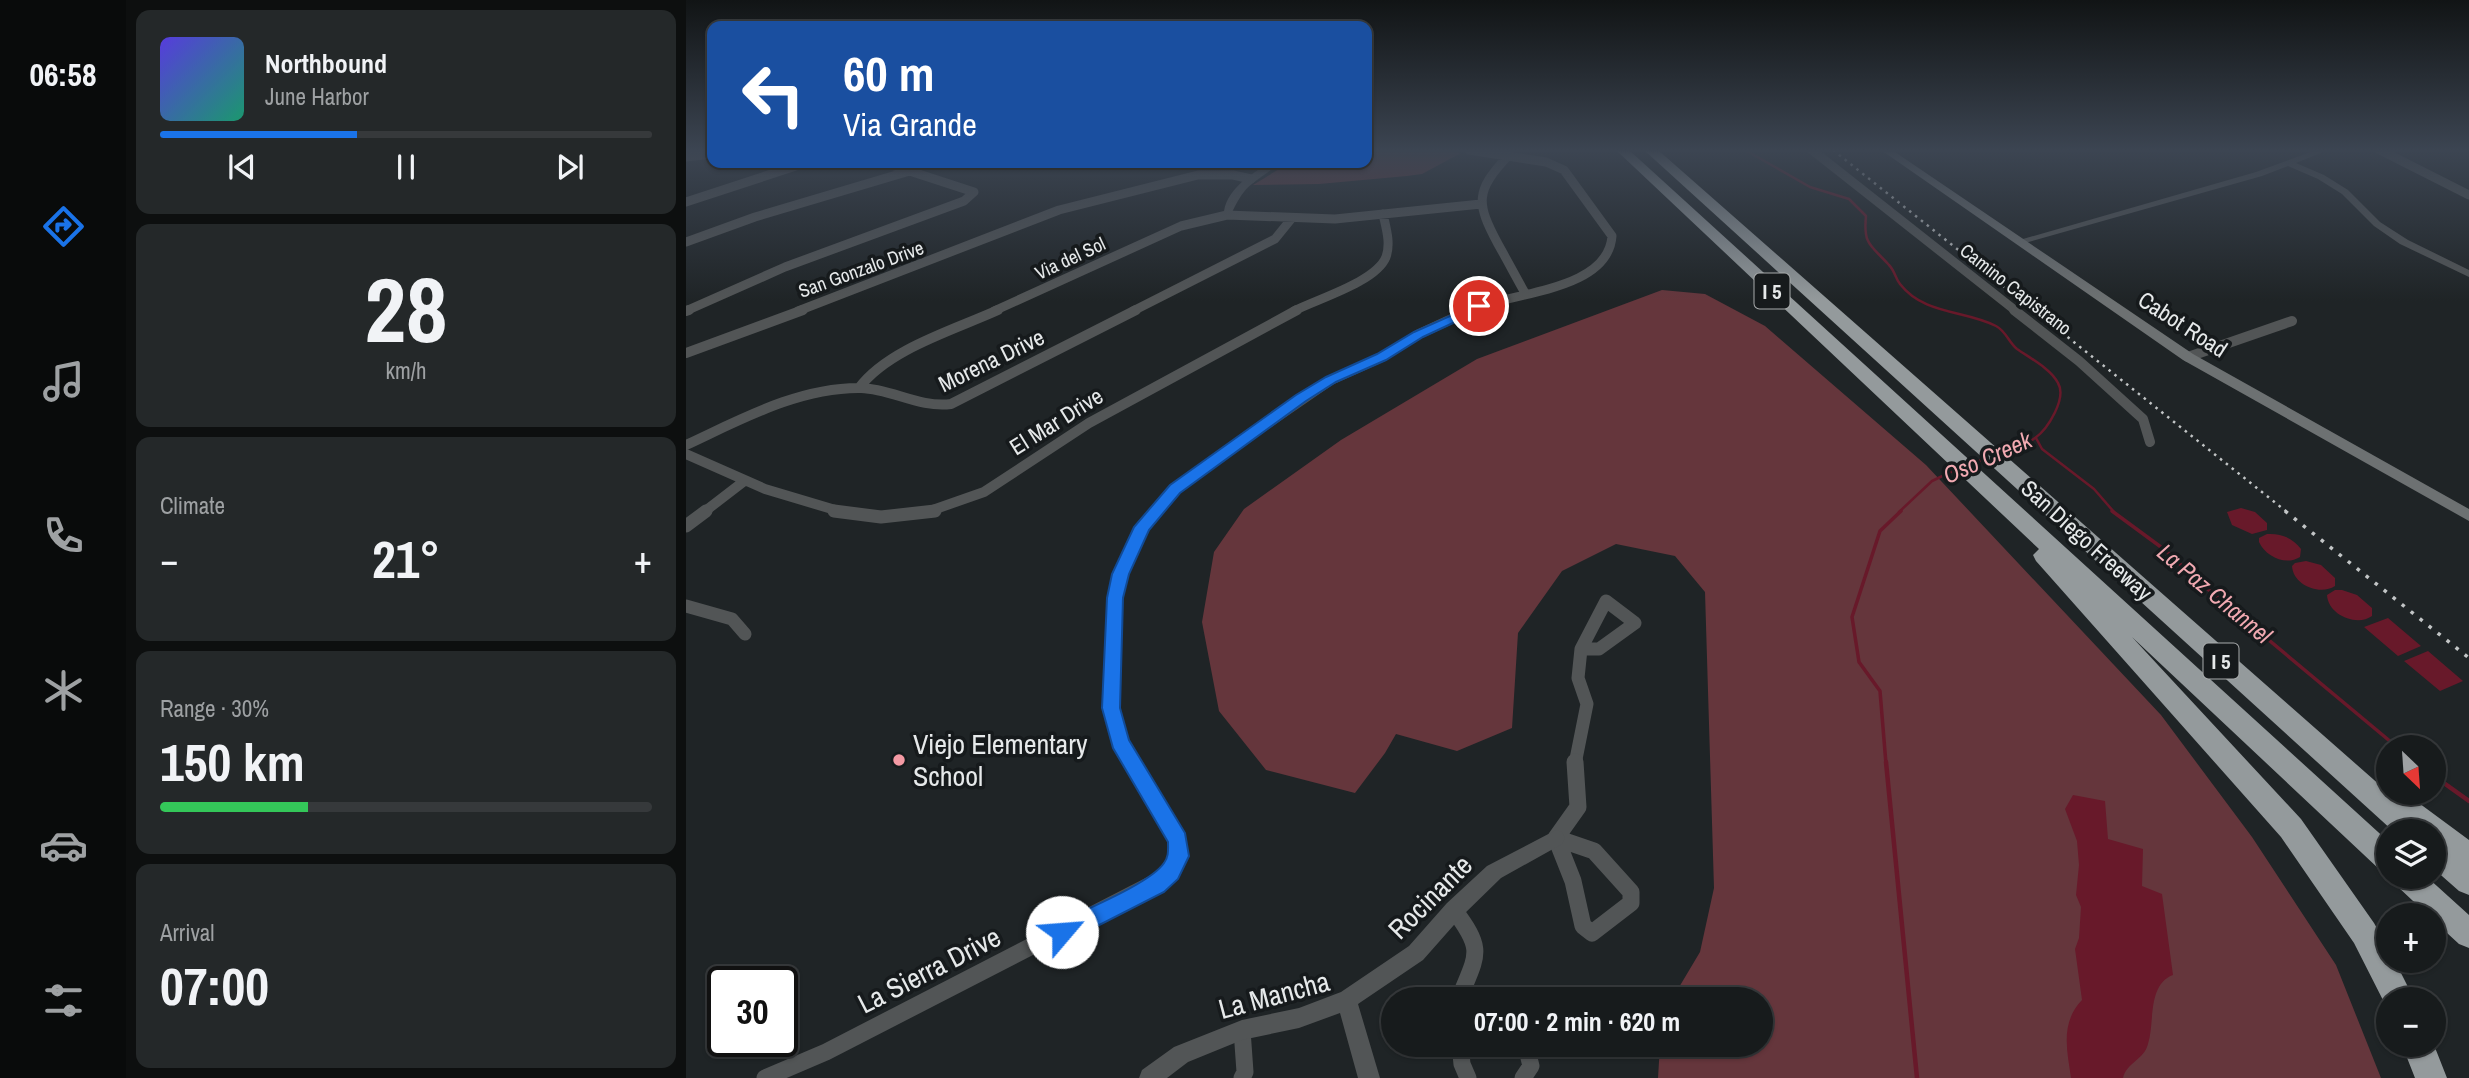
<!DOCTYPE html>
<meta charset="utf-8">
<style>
:root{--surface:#171b1c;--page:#242829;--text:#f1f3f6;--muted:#9ea1a3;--line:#36393b;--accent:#1a73e8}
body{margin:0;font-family:"Archivo Narrow",sans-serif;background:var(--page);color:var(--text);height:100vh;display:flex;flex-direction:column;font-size:26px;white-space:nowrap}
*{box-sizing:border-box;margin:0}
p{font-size:23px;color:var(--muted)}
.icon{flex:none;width:38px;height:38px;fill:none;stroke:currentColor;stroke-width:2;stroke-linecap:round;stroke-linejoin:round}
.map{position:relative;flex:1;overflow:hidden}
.panel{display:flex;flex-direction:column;gap:10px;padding:10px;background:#0d0f0f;width:560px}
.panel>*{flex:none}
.hud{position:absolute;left:21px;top:21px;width:665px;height:147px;border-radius:14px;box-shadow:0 2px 5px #0004,0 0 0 2px var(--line);background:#1a4fa0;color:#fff;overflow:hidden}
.needle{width:46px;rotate:155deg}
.buttons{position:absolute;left:1690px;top:735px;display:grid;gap:14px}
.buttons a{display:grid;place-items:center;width:70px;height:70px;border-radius:50%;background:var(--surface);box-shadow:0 2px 5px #0004,0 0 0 2px var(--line);font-size:35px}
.speed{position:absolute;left:21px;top:966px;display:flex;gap:14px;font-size:35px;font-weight:700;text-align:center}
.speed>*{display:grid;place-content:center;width:91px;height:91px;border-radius:50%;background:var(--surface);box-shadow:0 2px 5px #0004,0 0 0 2px var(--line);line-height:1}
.speed .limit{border:4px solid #111;border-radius:10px;background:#fff;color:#111}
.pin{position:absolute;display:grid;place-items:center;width:60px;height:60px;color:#fff;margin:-30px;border:4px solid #fff;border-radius:50%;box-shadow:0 2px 7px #0007}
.me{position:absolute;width:77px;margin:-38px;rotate:63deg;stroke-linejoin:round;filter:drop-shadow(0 0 5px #0008)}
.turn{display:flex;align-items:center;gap:24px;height:147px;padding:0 21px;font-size:32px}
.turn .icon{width:91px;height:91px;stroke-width:2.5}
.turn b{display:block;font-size:49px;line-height:60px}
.big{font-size:52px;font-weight:700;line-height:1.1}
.panel .card{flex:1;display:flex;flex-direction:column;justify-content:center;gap:10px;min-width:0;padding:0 24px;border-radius:14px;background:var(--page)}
.panel .dial{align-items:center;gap:0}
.dial b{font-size:91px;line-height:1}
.song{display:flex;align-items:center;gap:21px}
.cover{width:84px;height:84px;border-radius:10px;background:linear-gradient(135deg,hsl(250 70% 55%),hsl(160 70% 35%))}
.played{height:7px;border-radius:4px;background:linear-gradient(90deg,var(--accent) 40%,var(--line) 40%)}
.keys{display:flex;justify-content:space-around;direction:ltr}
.heat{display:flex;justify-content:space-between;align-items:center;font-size:38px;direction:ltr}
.charge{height:10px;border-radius:5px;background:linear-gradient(90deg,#34c759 30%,var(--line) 0)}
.trip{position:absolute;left:695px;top:987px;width:392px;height:70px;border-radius:35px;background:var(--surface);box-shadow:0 2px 5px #0004,0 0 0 2px var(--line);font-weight:700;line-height:70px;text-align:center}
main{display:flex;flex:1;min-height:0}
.tab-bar{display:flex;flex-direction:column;width:126px;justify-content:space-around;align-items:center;background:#090b0b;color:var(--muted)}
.tab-bar .icon{width:49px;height:49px}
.tab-bar .active{color:var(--accent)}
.tab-bar b{font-size:32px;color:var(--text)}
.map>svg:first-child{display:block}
.green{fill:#65363c}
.water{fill:#68192a}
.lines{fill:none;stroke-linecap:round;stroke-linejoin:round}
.stream-far2{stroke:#68192a;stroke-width:2.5}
.stream-far1{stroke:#68192a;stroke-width:3.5}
.stream{stroke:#68192a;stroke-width:4.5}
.minor-far3{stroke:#525556;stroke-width:9}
.minor-far2{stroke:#525556;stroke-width:10}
.minor-far1{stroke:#525556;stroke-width:13}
.minor{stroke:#525556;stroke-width:17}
.tertiary{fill:#525556;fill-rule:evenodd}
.secondary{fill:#6d7172;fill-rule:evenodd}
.motorway{fill:#949a9c;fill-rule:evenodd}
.rail-far1{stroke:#c2c5c6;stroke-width:2.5;stroke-dasharray:2.5 5;stroke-linecap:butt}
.rail{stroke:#c2c5c6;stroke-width:3.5;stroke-dasharray:3.5 8;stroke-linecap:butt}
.route{fill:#1a73e8;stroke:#114b97;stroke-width:2}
.poi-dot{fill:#f49aa4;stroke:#161a1c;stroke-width:2.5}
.labels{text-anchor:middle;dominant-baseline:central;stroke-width:7;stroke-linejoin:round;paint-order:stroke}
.far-street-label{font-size:19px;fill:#e6e9ea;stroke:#161a1c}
.shield{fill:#161a1c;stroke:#a8abac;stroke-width:2}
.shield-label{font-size:21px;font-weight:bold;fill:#e6e9ea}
.street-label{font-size:23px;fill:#e6e9ea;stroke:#161a1c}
.water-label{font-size:24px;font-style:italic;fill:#f2aab2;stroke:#161a1c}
.near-poi-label{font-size:28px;fill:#e6e9ea;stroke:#161a1c;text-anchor:start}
.near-street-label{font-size:28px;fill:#e6e9ea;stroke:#161a1c}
</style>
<main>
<nav class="tab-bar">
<b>06:58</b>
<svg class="icon active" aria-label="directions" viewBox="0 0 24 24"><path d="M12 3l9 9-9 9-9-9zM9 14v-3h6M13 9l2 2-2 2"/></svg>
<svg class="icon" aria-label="music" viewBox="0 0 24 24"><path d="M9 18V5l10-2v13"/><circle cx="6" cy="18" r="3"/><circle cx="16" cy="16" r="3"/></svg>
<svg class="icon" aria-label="phone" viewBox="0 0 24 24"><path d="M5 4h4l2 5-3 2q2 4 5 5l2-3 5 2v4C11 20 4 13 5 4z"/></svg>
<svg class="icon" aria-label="climate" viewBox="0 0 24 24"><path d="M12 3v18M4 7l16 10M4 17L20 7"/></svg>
<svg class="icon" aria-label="car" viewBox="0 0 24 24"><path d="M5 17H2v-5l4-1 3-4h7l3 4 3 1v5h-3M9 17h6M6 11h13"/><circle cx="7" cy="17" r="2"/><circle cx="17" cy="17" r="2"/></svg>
<svg class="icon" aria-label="filters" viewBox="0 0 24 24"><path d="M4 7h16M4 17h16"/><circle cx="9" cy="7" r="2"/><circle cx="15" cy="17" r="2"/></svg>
</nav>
<section class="panel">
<div class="card">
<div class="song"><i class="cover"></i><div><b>Northbound</b><p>June Harbor</p></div></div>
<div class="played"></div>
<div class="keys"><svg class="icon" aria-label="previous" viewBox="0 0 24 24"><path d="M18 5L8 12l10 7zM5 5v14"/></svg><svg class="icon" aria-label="pause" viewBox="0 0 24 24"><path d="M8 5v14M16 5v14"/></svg><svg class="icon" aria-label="next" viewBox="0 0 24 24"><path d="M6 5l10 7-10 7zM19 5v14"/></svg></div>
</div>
<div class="card dial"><b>28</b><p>km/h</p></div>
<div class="card"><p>Climate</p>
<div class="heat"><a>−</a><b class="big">21°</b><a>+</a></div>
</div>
<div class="card"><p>Range · 30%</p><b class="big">150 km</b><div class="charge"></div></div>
<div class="card"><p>Arrival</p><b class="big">07:00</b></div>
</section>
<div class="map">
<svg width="1783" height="1078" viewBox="0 0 1783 1078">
<rect width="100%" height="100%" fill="#1f2426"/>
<path class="green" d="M681,150h77l17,3 -39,21 -15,2 -88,8 -66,1 36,-22h78z
M976,290l43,4 60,32 161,139 235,250 91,122 84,128 45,113h-723l2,-33h100v-46h-88l28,-47 14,-64 -9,-296 -30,-36 -59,-12 -54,27 -44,62 -6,95 -55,23 -61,-17 -11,19 -30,40 -89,-23 -47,-59 -17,-89 12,-70 30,-43 97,-69 136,-81z"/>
<path class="water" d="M1555,508l14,4 12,11v7l-15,4 -20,-9 -5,-13z
M1581,534c14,-1 26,4 34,15l-1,8c-14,9 -34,0 -41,-15v-4z
M1620,561l15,4 14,13v8c-15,10 -42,-1 -43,-20l3,-3z
M1656,590l15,5 15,13v8c-15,11 -44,-1 -45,-21l8,-5z
M1702,618l33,28 -23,10 -34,-29z
M1742,651l35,30 -23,10 -36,-30z
M1387,795l32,6 3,38 35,10 -1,37 20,8 11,81c-26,10 -18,47 -25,69 -4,16 -21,18 -25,34h-52c-4,-28 -11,-55 11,-78l-7,-51 4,-11 2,-31 -5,-12 3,-30 -2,-24 -12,-32z"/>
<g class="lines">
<path class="stream-far2" d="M1059,150l65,37 39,12 17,17c-3,29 5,29 23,49 6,6 6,13 11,19 24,31 65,26 96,42 10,5 13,17 21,23 13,9 34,20 41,34 9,15 -10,46 -23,55 -9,7 -24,11 -34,15
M1350,438l6,11 52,40 20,23
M1285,464l16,-6
M1213,512l33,-31 25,-12"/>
<path class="stream-far1" d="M1426,511l53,39 33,31 199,166
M1200,764l-6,-73 -21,-29 -7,-45 28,-86 21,-20"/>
<path class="stream" d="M1200,762l31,316
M1748,776l35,25"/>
<path class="minor-far3" d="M1126,150l204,161
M1694,150l89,45
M822,156c-33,35 -32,47 -10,88 9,16 18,33 27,49
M0,157l26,-3
M0,202l119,-39
M0,242l69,-25 158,-47
M0,311l99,-44 179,-66 10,-9 -89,-29
M112,311l261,-101 139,-35h35l18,4
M308,311l187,-85 46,-11 108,4 146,-15
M447,311l142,-72 17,-21
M608,311c23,-12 82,-29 92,-54 5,-14 0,-29 -3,-43
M781,311c42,-19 141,-19 145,-75l-48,-66 -18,-8 -77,-12"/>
<path class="minor-far2" d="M1328,310l65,51 64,58 7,23
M0,311l3,-1
M0,353l117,-43
M1502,357l104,-36
M173,388c29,-39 95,-58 139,-78
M0,445c54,-25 113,-58 175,-57 31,1 58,20 90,16l185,-94
M0,454l79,35 77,23
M18,512l39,-30
M241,512l57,-20 105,-69 208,-113
M469,512l20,-23 22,-17 134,-92 51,-23 37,-23 52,-24"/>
<path class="minor-far1" d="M148,511l47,6 54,-6
M0,526l20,-15
M920,601l29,22 -36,26h-18z
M0,606l46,13 13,15
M447,764l-13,-22 -9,-34 4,-109 5,-25 22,-47 14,-16
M889,764l12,-60 -9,-26 3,-29"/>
<path class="minor" d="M870,838l22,-31 -3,-45
M870,838l38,13 37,41v11l-39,30 -9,-7 -10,-45z
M768,910c31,41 23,44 5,89
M556,1030l3,42 -3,6
M774,1045l2,19 6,14
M833,1045l8,5 4,16 -8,12
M79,1078l61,-26 336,-173 14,-19 2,-20 -46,-78"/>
<path class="tertiary" d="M1630,150h12l-32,13 28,12 24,15 32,32 28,18 61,30v7l-69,-33 -26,-18 -32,-32 -24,-15 -30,-13 -26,10 -237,67 -9,-2 240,-69z
M584,163h10c-28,23 -34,18 -50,54h-6c-2,-24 27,-44 46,-54z
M870,830l6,2 3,6 -3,6 -61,34 -40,39 -38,43 -65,44 22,74h-22l-18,-65 -41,15 -57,12 -54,22 -21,16h-28l3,-8 32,-23 68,-27 57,-12 42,-16 68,-46 38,-43 40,-37z"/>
<path class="secondary" d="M1195,150h11l301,204 276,155v12l-286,-161z"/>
<path class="motorway" d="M930,150h13l760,692v31l-10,-4 -247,-232 169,182 73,104 15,27v11h6l19,38h-25l-1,11 -34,-67 -73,-106 -245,-276 -3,-6 6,-6z
M958,150h14l732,644 18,1 61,45v55l-10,-4 -25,-22v-38h-41z
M1707,877h34l42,38v33l-10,-4 -25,-23v-6h-6l-31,-29z
M1716,1045h32l13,33h-32z"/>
<path class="rail-far1" d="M1147,150l454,362"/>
<path class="rail" d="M1599,511l184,147"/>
</g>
<linearGradient id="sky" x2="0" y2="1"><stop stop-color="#111415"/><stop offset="0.5" stop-color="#3c4552"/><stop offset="1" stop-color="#3c4552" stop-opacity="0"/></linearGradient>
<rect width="1783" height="301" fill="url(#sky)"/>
<path class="route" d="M793,303l4,1v5l-60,28 -37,23 -50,22 -30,19 -126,92 -31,37 -20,44 -6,24 -3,110 9,32 56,93 4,23 -11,23 -14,13 -94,48 -8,3 -8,-3 -3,-8 3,-7c25,-13 96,-41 110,-62 5,-7 4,-13 4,-21l-55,-94 -11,-40 5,-110 5,-24 22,-47 36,-42 126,-90 30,-18 51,-23 37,-22z"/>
<circle class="poi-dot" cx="213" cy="760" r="7"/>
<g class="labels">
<g class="far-street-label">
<text transform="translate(384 258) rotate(-25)">Via del Sol</text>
<text transform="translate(175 269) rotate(-20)">San Gonzalo Drive</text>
<text transform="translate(1330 289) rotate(38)">Camino Capistrano</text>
</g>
<g class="shield">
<rect x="1068.5" y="273.5" width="35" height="35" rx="5"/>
<rect x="1517.5" y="643.5" width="35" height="35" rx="5"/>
</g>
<g class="shield-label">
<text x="1086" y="291">I 5</text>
<text x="1535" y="661">I 5</text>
</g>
<g class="street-label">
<text transform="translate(1497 324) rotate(33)">Cabot Road</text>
<text transform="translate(305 360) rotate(-26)">Morena Drive</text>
<text transform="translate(370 421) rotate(-32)">El Mar Drive</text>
<text transform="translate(1401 540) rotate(42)">San Diego Freeway</text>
</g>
<g class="water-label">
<text transform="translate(1301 457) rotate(-24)">Oso Creek</text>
<text transform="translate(1529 593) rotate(40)">La Paz Channel</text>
</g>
<g class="near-poi-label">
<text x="227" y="744">Viejo Elementary<tspan x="227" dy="32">School</tspan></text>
</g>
<g class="near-street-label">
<text transform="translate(744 897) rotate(-45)">Rocinante</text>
<text transform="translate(243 970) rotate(-27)">La Sierra Drive</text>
<text transform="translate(588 995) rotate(-15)">La Mancha</text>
</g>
</g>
</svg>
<div class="buttons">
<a><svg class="needle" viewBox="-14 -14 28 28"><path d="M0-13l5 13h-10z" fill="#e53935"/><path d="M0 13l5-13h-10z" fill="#9ea1a3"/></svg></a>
<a><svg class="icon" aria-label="layers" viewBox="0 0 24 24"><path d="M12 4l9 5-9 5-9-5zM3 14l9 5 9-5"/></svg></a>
<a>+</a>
<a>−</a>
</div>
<div class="speed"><div class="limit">30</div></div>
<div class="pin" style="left:793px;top:306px;background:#d93025"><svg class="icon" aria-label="arrive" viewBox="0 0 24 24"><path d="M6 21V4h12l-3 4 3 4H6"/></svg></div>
<svg class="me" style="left:376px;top:932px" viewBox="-20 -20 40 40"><circle r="19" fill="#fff"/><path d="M0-13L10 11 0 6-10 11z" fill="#1a73e8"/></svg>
<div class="trip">07:00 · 2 min · 620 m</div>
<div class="hud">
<div class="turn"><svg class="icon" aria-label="left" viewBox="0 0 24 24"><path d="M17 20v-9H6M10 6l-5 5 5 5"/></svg><div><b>60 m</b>Via Grande</div></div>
</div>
</div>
</main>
